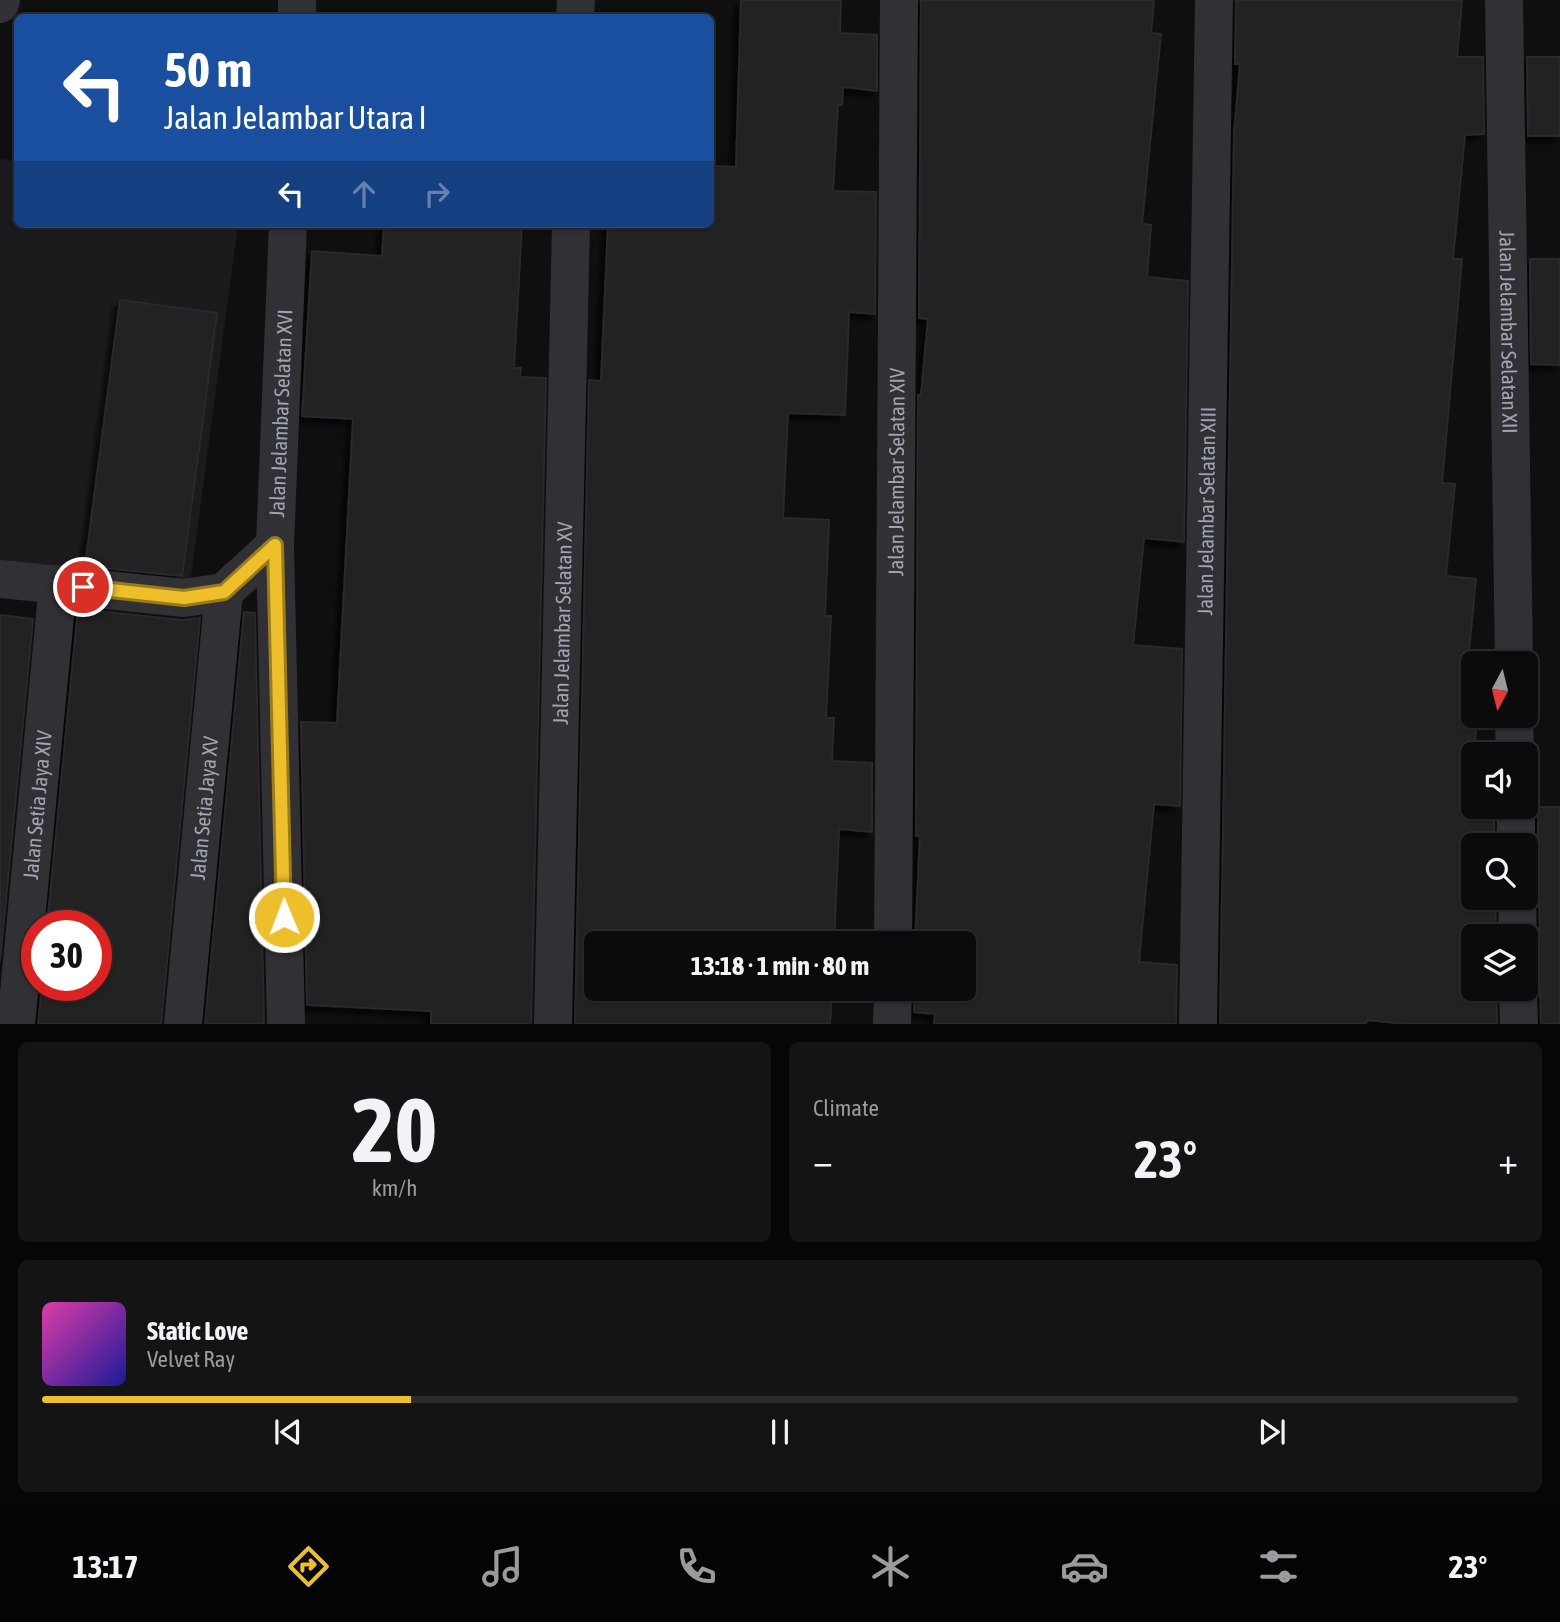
<!DOCTYPE html>
<meta charset="utf-8">
<style>
:root{--surface:#0b0b0c;--page:#141415;--text:#f1f3f6;--muted:#9a9b9d;--line:#2b2b2d;--accent:#edbf2a}
body{margin:0;font-family:"Asap Condensed",sans-serif;background:var(--page);color:var(--text);height:100vh;display:flex;flex-direction:column;font-size:26px;white-space:nowrap}
*{box-sizing:border-box;margin:0}
p{font-size:23px;color:var(--muted)}
.icon{flex:none;width:38px;height:38px;fill:none;stroke:currentColor;stroke-width:2;stroke-linecap:round;stroke-linejoin:round}
.map{position:relative;height:1024px;overflow:hidden}
.drawer{display:flex;flex-direction:column;gap:18px;padding:18px;background:#060607;flex:1}
.drawer>*{flex:none}
.hud{position:absolute;left:14px;top:14px;width:700px;height:214px;border-radius:10px;box-shadow:0 2px 5px #0004,0 0 0 2px var(--line);background:#1a4fa0;color:#fff;overflow:hidden}
.needle{width:46px;rotate:187deg}
.fabs{position:absolute;left:1461px;top:651px;display:grid;gap:14px}
.fabs a{display:grid;place-items:center;width:77px;height:77px;border-radius:10px;background:var(--surface);box-shadow:0 2px 5px #0004,0 0 0 2px var(--line);font-size:35px}
.speed{position:absolute;left:21px;top:910px;display:flex;gap:14px;font-size:35px;font-weight:700;text-align:center}
.speed>*{display:grid;place-content:center;width:91px;height:91px;border-radius:50%;background:var(--surface);box-shadow:0 2px 5px #0004,0 0 0 2px var(--line);line-height:1}
.speed .limit{border:10px solid #d22;background:#fff;color:#111}
.pin{position:absolute;display:grid;place-items:center;width:60px;height:60px;color:#fff;margin:-30px;border:4px solid #fff;border-radius:50%;box-shadow:0 2px 7px #0007}
.me{position:absolute;width:77px;margin:-38px;rotate:359deg;stroke-linejoin:round;filter:drop-shadow(0 0 5px #0008)}
.turn{display:flex;align-items:center;gap:24px;height:147px;padding:0 35px;font-size:32px}
.turn .icon{width:91px;height:91px;stroke-width:2.5}
.turn b{display:block;font-size:49px;line-height:60px}
.lanes{display:flex;align-items:center;height:66px;padding:0 35px;background:#0003;justify-content:center;gap:35px;direction:ltr}
.lanes .off{opacity:.35}
.big{font-size:52px;font-weight:700;line-height:1.1}
.drawer .tile{flex:1;display:flex;flex-direction:column;justify-content:center;gap:10px;min-width:0;padding:0 24px;border-radius:10px;background:var(--page)}
.drawer .dial{align-items:center;gap:0}
.dial b{font-size:91px;line-height:1}
.song{display:flex;align-items:center;gap:21px}
.cover{width:84px;height:84px;border-radius:10px;background:linear-gradient(135deg,hsl(320 70% 55%),hsl(240 70% 35%))}
.played{height:7px;border-radius:4px;background:linear-gradient(90deg,var(--accent) 25%,var(--line) 25%)}
.keys{display:flex;justify-content:space-around;direction:ltr}
.heat{display:flex;justify-content:space-between;align-items:center;font-size:38px;direction:ltr}
.drawer .tiles{flex:1;display:grid;gap:18px;grid-template-columns:1fr 1fr}
.tile:last-child{grid-column:span 2}
.trip{position:absolute;left:584px;top:931px;width:392px;height:70px;border-radius:10px;background:var(--surface);box-shadow:0 2px 5px #0004,0 0 0 2px var(--line);font-weight:700;line-height:70px;text-align:center}
.dock{display:flex;height:112px;justify-content:space-around;align-items:center;background:#040405;color:var(--muted)}
.dock .icon{width:49px;height:49px}
.dock .selected{color:var(--accent)}
.dock b{font-size:32px;color:var(--text)}
.map>svg:first-child{display:block}
.built{fill:#1b1b1d}
.building{fill:#222224;stroke:#29292c;stroke-width:2;filter:url(#shadow)}
.lines{fill:none;stroke-linecap:round;stroke-linejoin:round}
.street{stroke:#303035;stroke-width:38}
.route-casing{stroke:#9a7c1b;stroke-width:18}
.route{stroke:#edbf2a;stroke-width:12}
.labels{text-anchor:middle;dominant-baseline:central;stroke-width:7;stroke-linejoin:round;paint-order:stroke}
.street-label{font-size:21px;fill:#a0a4b1;stroke:#0a0a0b}
</style>
<div class="map">
<svg width="1560" height="1024" viewBox="0 0 1560 1024">
<defs>
<filter id="shadow"><feDropShadow dx="-6" dy="6" stdDeviation="2" flood-color="#0009"/></filter>
</defs>
<rect width="100%" height="100%" fill="#0f0f10"/>
<path class="built" d="M0,159l17,2 1,63h220l-49,368 -189,-25z"/>
<path class="building" d="M741,0h100l-1,33 37,2v56l-34,-4 -1,18h-4l-5,86 43,1 -1,122 -26,-2 -4,103 -57,-2 -5,105 46,2 -4,96h6l-5,102h8l-2,43 40,2v69l-33,-3 -5,114h-237v46h235l-2,35h-255l14,-644 12,1 7,-157h102v-58l26,1z
M921,0h233l-3,33 10,1 -19,190 9,1 -4,52 41,4 -4,261 -40,-4 -11,107 49,4 -2,157 -26,-2 -15,158 38,3 -1,59h-242l1,-10 -21,-2 1,-23h49v-46h-49l5,-107h-4l2,-441h3l7,-76 -9,-1z
M1236,0h226l-5,57h26l1,77 -19,1 -12,124h9l-20,224 13,1 -9,92 30,3 -9,93h7l2,44 -2,91h20v38h-20v53h21l1,38h-22v53h22l1,35h-91l-39,-4 -1,4h-146l14,-890 6,-70h-5z
M1527,57h33v79h-32z
M384,224h138l-8,144h7l-1,9 26,1 -15,646h-100v-13l-124,-6 -6,-283 36,1 16,-304 -51,-3 10,-165 70,5z
M1530,259h30v106l-29,-1z
M120,300l97,13 -35,263 -97,-10z
M78,609l104,11 18,-2 -39,406h-123l4,-39h54v-59h-49z
M244,612l11,1 9,411h-59z
M0,615l33,4 -33,342z
M1538,807h22v217h-19l-1,-36 -4,-11 -10,-8v-13l11,-9 3,-12 -1,-38 -4,-11 -9,-8v-14l9,-8 3,-10z"/>
<g class="lines">
<g class="street">
<path id="s1" d="M1504,0l10,663"/>
<path d="M0,4l1,-4"/>
<path d="M297,18v-18"/>
<path d="M575,18l1,-18"/>
<path d="M0,579l184,19 40,-6 51,-47"/>
<path d="M1514,716l1,38"/>
<path d="M1516,807v38"/>
<path d="M1517,898l1,38"/>
<path id="s2" d="M893,943l6,-943"/>
<path d="M1518,989l1,35"/>
<path id="s3" d="M16,1024l42,-440"/>
<path id="s4" d="M183,1024l41,-432"/>
<path id="s5" d="M286,1024l-11,-479 13,-321"/>
<path id="s6" d="M553,1024l18,-800"/>
<path d="M892,1024l1,-35"/>
<path id="s7" d="M1198,1024l16,-1024"/>
</g>
</g>
<g class="lines">
<defs>
<path id="route" d="M83,587l101,11 40,-6 51,-47 9,372"/>
</defs>
<use href="#route" class="route-casing"/>
<use href="#route" class="route"/>
</g>
<g class="labels">
<g class="street-label">
<text stroke="none"><textPath href="#s1" startOffset="332">Jalan Jelambar Selatan XII</textPath></text>
<text stroke="none"><textPath href="#s5" startOffset="611">Jalan Jelambar Selatan XVI</textPath></text>
<text stroke="none"><textPath href="#s2" startOffset="471">Jalan Jelambar Selatan XIV</textPath></text>
<text stroke="none"><textPath href="#s7" startOffset="513">Jalan Jelambar Selatan XIII</textPath></text>
<text stroke="none"><textPath href="#s6" startOffset="401">Jalan Jelambar Selatan XV</textPath></text>
<text stroke="none"><textPath href="#s3" startOffset="220">Jalan Setia Jaya XIV</textPath></text>
<text stroke="none"><textPath href="#s4" startOffset="217">Jalan Setia Jaya XV</textPath></text>
</g>
</g>
</svg>
<div class="fabs">
<a><svg class="needle" viewBox="-14 -14 28 28"><path d="M0-13l5 13h-10z" fill="#e53935"/><path d="M0 13l5-13h-10z" fill="#9a9b9d"/></svg></a>
<a><svg class="icon" aria-label="sound" viewBox="0 0 24 24"><path d="M4 9h4l5-4v14l-5-4H4zM17 9q2 3 0 6"/></svg></a>
<a><svg class="icon" aria-label="search" viewBox="0 0 24 24"><circle cx="10" cy="10" r="6"/><path d="M15 15l6 6"/></svg></a>
<a><svg class="icon" aria-label="layers" viewBox="0 0 24 24"><path d="M12 4l9 5-9 5-9-5zM3 14l9 5 9-5"/></svg></a>
</div>
<div class="speed"><div class="limit">30</div></div>
<div class="pin" style="left:83px;top:587px;background:#d93025"><svg class="icon" aria-label="arrive" viewBox="0 0 24 24"><path d="M6 21V4h12l-3 4 3 4H6"/></svg></div>
<svg class="me" style="left:284px;top:917px" viewBox="-20 -20 40 40"><circle r="17" fill="#edbf2a" stroke="#fff" stroke-width="3"/><path d="M0-11L8 9 0 5-8 9z" fill="#fff"/></svg>
<div class="trip">13:18 · 1 min · 80 m</div>
<div class="hud">
<div class="turn"><svg class="icon" aria-label="left" viewBox="0 0 24 24"><path d="M17 20v-9H6M10 6l-5 5 5 5"/></svg><div><b>50 m</b>Jalan Jelambar Utara I</div></div>
<div class="lanes"><svg class="icon" aria-label="left" viewBox="0 0 24 24"><path d="M17 20v-9H6M10 6l-5 5 5 5"/></svg><svg class="icon off" aria-label="ahead" viewBox="0 0 24 24"><path d="M12 20V5M6 11l6-6 6 6"/></svg><svg class="icon off" aria-label="right" viewBox="0 0 24 24"><path d="M7 20v-9h11M14 6l5 5-5 5"/></svg></div>
</div>
</div>
<section class="drawer">
<div class="tiles">
<div class="tile dial"><b>20</b><p>km/h</p></div>
<div class="tile"><p>Climate</p>
<div class="heat"><a>−</a><b class="big">23°</b><a>+</a></div>
</div>
<div class="tile">
<div class="song"><i class="cover"></i><div><b>Static Love</b><p>Velvet Ray</p></div></div>
<div class="played"></div>
<div class="keys"><svg class="icon" aria-label="previous" viewBox="0 0 24 24"><path d="M18 5L8 12l10 7zM5 5v14"/></svg><svg class="icon" aria-label="pause" viewBox="0 0 24 24"><path d="M8 5v14M16 5v14"/></svg><svg class="icon" aria-label="next" viewBox="0 0 24 24"><path d="M6 5l10 7-10 7zM19 5v14"/></svg></div>
</div>
</div>
</section>
<nav class="dock">
<b>13:17</b>
<svg class="icon selected" aria-label="directions" viewBox="0 0 24 24"><path d="M12 3l9 9-9 9-9-9zM9 14v-3h6M13 9l2 2-2 2"/></svg>
<svg class="icon" aria-label="music" viewBox="0 0 24 24"><path d="M9 18V5l10-2v13"/><circle cx="6" cy="18" r="3"/><circle cx="16" cy="16" r="3"/></svg>
<svg class="icon" aria-label="phone" viewBox="0 0 24 24"><path d="M5 4h4l2 5-3 2q2 4 5 5l2-3 5 2v4C11 20 4 13 5 4z"/></svg>
<svg class="icon" aria-label="climate" viewBox="0 0 24 24"><path d="M12 3v18M4 7l16 10M4 17L20 7"/></svg>
<svg class="icon" aria-label="car" viewBox="0 0 24 24"><path d="M5 17H2v-5l4-1 3-4h7l3 4 3 1v5h-3M9 17h6M6 11h13"/><circle cx="7" cy="17" r="2"/><circle cx="17" cy="17" r="2"/></svg>
<svg class="icon" aria-label="filters" viewBox="0 0 24 24"><path d="M4 7h16M4 17h16"/><circle cx="9" cy="7" r="2"/><circle cx="15" cy="17" r="2"/></svg>
<b>23°</b>
</nav>
